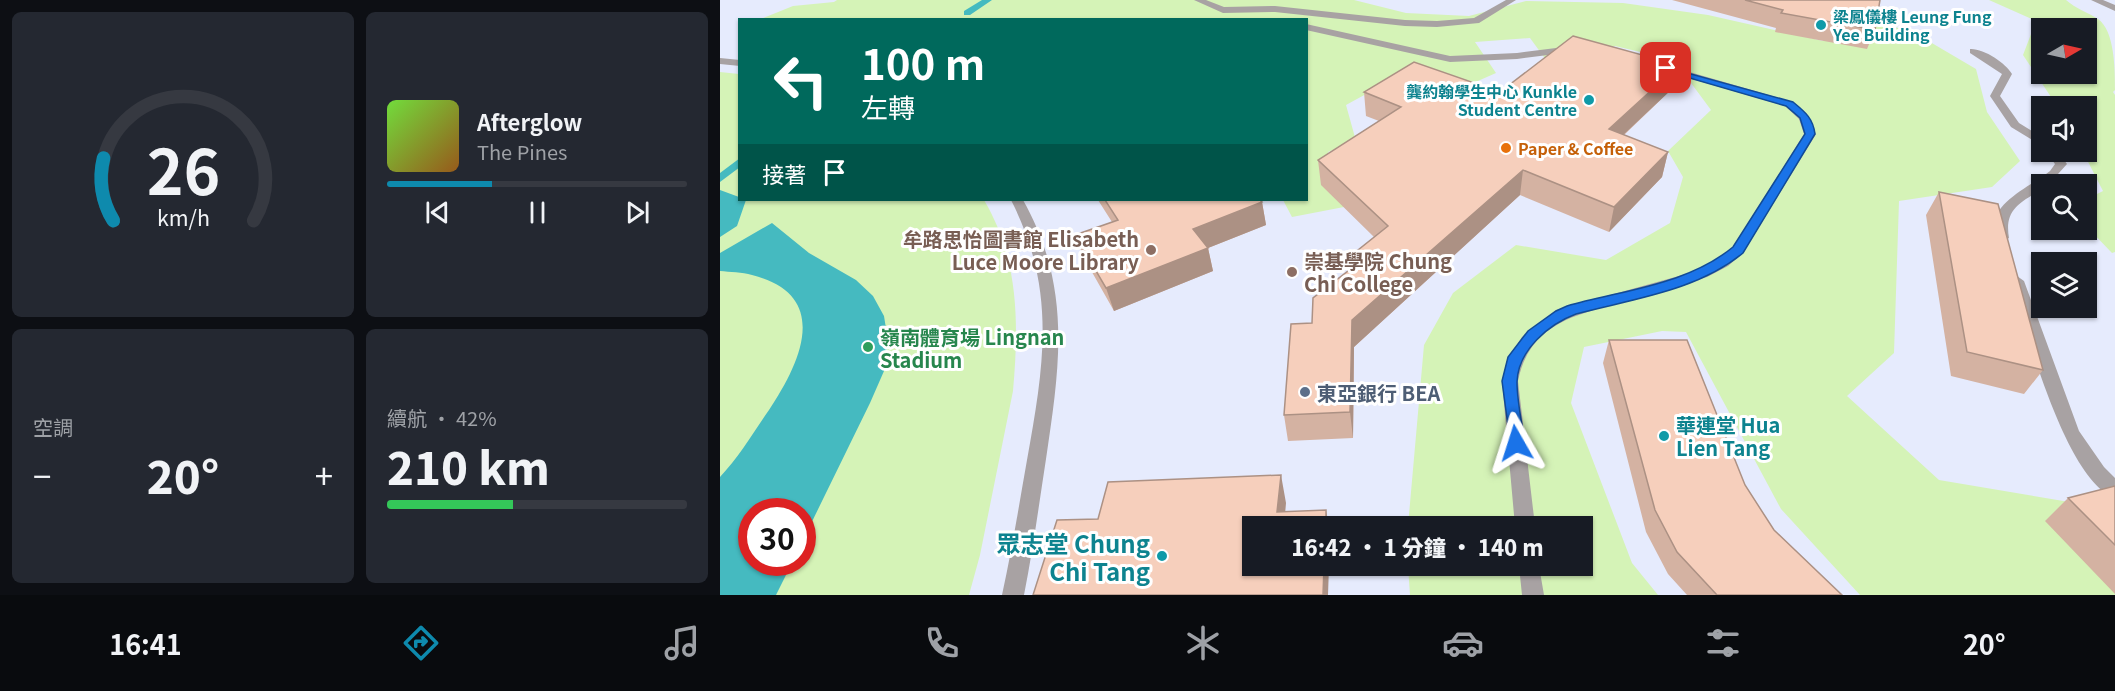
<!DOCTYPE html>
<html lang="zh-TW">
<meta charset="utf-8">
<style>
:root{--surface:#171b24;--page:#242831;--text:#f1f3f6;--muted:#9ea1a6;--line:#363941;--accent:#0e8aad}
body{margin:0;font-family:Georgia,"Noto Sans TC",serif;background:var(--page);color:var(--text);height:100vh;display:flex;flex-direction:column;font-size:22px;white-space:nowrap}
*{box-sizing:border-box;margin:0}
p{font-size:20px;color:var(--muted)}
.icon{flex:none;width:33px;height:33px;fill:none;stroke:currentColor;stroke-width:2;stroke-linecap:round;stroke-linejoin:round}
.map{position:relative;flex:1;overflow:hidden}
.sheet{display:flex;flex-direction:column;gap:12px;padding:12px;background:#0d0f14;width:720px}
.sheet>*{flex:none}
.hud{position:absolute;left:18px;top:18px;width:570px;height:183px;border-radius:0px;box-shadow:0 2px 4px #0004;background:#00695c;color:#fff;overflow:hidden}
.needle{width:39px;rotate:81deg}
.controls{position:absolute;left:1311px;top:18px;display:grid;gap:12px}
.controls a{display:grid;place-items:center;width:66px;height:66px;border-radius:0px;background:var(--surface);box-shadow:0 2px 4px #0004;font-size:30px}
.speed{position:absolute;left:18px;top:498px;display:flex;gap:12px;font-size:30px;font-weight:700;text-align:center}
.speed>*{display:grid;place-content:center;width:78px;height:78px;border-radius:50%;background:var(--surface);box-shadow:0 2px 4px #0004;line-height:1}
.speed .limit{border:9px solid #d22;background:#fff;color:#111}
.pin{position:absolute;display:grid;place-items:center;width:51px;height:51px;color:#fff;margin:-26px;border-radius:12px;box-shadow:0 3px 9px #0006}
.me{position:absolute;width:66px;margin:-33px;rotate:354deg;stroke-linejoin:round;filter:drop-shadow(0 0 4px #0008)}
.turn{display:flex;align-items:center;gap:21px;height:126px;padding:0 24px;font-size:27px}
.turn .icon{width:78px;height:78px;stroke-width:2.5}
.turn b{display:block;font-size:42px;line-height:51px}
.then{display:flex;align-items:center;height:57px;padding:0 24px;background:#0003;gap:12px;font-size:22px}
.big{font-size:45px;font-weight:800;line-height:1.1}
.sheet .card{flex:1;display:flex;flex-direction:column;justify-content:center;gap:9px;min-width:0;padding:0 21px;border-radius:9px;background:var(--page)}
.sheet .dial{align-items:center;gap:0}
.dial svg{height:156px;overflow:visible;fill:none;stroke:var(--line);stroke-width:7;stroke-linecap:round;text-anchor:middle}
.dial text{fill:var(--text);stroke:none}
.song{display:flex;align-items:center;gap:18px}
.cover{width:72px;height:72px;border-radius:9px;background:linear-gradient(135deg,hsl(100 70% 55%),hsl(30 70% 35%))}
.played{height:6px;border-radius:3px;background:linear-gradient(90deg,var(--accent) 35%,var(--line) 35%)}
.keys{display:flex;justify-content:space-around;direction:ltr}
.heat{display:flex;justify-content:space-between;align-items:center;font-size:33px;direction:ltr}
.charge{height:9px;border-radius:4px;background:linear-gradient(90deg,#34c759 42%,var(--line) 0)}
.sheet .tiles{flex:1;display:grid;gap:12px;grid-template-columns:repeat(2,1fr)}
.trip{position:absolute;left:522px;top:516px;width:351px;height:60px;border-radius:0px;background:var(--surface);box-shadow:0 2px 4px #0004;font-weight:800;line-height:60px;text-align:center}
.dock{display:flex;height:96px;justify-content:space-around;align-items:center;background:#090b0e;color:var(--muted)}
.dock .icon{width:42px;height:42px}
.dock .selected{color:var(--accent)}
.dock b{font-size:27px;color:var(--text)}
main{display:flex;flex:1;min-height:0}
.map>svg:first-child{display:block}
.built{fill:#e6ebfd;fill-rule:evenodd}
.green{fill:#d5f3b7;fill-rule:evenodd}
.water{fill:#45bac0}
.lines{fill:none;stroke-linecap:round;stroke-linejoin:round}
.stream{fill:#45bac0;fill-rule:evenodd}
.pedestrian{fill:#a8a2a3;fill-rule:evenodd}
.minor{fill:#a8a2a3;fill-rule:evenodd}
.wall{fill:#d4b2a2}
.shaded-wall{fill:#ac9184}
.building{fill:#f6cfbc;stroke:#ac9184;stroke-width:1.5}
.route{fill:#1a73e8;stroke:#114b97;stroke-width:1.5}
.culture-dot{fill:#0f9aa8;stroke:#fff;stroke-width:2}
.food-dot{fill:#e8710a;stroke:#fff;stroke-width:2}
.education-dot{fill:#8d6e63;stroke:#fff;stroke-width:2}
.leisure-dot{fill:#2e9e5b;stroke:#fff;stroke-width:2}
.service-dot{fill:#5c6f8a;stroke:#fff;stroke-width:2}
.labels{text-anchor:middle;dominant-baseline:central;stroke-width:6;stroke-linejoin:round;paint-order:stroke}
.far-culture-label{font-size:16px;font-weight:bold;fill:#0d838f;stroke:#fff;text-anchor:start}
.far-food-label{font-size:16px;font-weight:bold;fill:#c56008;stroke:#fff;text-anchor:start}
.education-label{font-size:20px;font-weight:bold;fill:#785e54;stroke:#fff;text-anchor:end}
.leisure-label{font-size:20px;font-weight:bold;fill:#27864d;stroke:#fff;text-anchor:start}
.service-label{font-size:20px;font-weight:bold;fill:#4e5e75;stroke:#fff;text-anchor:start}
.culture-label{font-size:20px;font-weight:bold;fill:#0d838f;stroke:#fff;text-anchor:start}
.near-culture-label{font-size:24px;font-weight:bold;fill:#0d838f;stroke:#fff;text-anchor:end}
</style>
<main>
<section class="sheet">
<div class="tiles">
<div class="card dial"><svg viewBox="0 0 100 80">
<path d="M14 69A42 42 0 1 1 86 69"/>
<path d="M14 69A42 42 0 0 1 9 37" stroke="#0e8aad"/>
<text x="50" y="56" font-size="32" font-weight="700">26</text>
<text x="50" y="72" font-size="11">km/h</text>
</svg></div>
<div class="card">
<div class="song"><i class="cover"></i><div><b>Afterglow</b><p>The Pines</p></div></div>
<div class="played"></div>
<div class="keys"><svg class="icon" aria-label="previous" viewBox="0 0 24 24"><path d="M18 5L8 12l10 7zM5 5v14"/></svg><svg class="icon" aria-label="pause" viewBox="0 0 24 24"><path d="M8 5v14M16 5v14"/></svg><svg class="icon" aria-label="next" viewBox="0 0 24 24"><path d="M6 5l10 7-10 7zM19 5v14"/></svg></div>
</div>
<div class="card"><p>空調</p>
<div class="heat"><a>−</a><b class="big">20°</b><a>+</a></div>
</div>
<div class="card"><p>續航 · 42%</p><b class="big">210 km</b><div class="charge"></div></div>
</div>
</section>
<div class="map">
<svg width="1395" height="595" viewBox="0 0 1395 595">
<rect width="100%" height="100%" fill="#f3f5fe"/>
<path class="built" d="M0,0h1395v595h-1395zM20,20h566v180h-566zM1322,28h44v46h-44zM1322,106h44v46h-44zM1322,184h44v46h-44zM1322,262h44v46h-44zM32,512h50v50h-50zM532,526h330v40h-330z"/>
<path class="green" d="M117,0h517l52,13 63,3 57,-15 97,2 85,12 115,26 32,-18 53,6 68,40 11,43 33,49 -28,26 -93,14 -5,152 -47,43 92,84 154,26 22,22v67h-255l-79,-86 -95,-177 -24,-1 -78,16 -13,56 61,160 26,32h-248l-2,-29h174v-40h-174l16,-181 29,-52 63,-48 90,15 64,-37 13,-46 -15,-26 43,-41 -37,-50 -59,-14 -42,15 -24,3 -19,-26 -55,4 21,31 -25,11 -61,-14 -64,35 10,36 -28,11 16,55 -52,10 -9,-17h23v-180h-548l35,-14 41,-4z
M1269,0h77c10,9 21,12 32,19 17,12 17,51 17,71l-2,2 2,3v157l-3,1 -25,-26v-28l16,-8 -20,-39h3v-46h-29l-34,-51 13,-34zM1322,28h44v46h-44z
M0,72l19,2 1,126h244c35,59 35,124 29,191l-33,164 -11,40h-249zM32,512h50v50h-50z"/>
<path class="water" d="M0,190l19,7 1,3h6l-9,26 -17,11z
M52,223l37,30 47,27 17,16 11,20 4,25 -4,30 -14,32 -67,137 -1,-28h-50v50l40,1 -16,32h-56v-118c19,-20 33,-44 49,-67 32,-48 63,-115 -17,-135 -10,-3 -22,-3 -32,-4v-18z"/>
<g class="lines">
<path class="stream" d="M262,0h10l-22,15h-6v-4z
M20,158v9l-20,15v-9z"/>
<path class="pedestrian" d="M1250,49c13,-1 36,14 42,25l-12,22 19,27 23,14v9l-31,-19 -21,-31 12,-22 -32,-21z
M1326,152h12l9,12 -18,20h-7v5c-22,14 -38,20 -33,49l-7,4 -5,-1c-17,-34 32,-53 53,-70l5,-7z
M1297,276l7,5 55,150 25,36 11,11v20c-50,-18 -88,-168 -105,-217z"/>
<path class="minor" d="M474,0h12l18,7 51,-1 130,14 32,1 37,-3 32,-18h10l-37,23 -42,4 -32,-1 -130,-14 -52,1z
M1371,0h12l12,5v6z
M586,24l144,32 67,-3 55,-7 5,3 -5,3 -55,7 -67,3 -144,-32z
M0,58l20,2v6l-20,-2z
M934,64h8l131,38 14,12 9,20 -73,119 -15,13 -21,11c-27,8 -54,16 -81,24 -49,14 -96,21 -108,80l17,145h-20l-13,-145 6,-22 14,-22 34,-27 141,-39 21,-11 15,-13 71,-113 -5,-15 -14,-13 -131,-38z
M291,200h12c49,87 37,165 23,259 -7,45 -13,91 -22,136h-22c10,-45 17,-90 25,-135 17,-95 30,-170 -16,-260z
M799,566h20l5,29h-22z"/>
</g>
<path class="wall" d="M952,0h208l-5,30 -8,19 -92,-17 1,-4z
M953,88l-49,47 44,17 -6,25 -53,55 -89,-37 -166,152 -1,91 -65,3 -4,-26 28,-92 37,-53 -1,-12 26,-21 -53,-52 -3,-25 61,-39 -13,-5 -2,-24h136z
M1219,192l104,178 -19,24 -73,-18 -25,-161z
M378,200h162l2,2 4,23 -58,23 5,23 -99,40 -30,-53 -9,-23 37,-13z
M889,340l136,145 29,45 68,65h-155l-19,-21 -22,-42 -43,-169z
M1395,486v108l-70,-73 23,-23z"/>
<path class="shaded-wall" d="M959,65l-6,23 -69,65 5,-24z
M948,152l-6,25 -53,55 5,-25z
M803,170l-3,25 -166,152 -1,91 -3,-26 2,-92z
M542,202l4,23 -58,23 5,23 -99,40 -8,-23 87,-59z
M561,475l5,28 -2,23 -7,-14z
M606,510l3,16h-3z
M604,566h5l-1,29h-5z"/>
<path class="building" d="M1025,0h135l-5,30 -94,-17 2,-3z
M853,36l106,29 -70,64 59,23 -54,55 -91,-37 -171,150 -2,92 -66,3 7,-91 21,-1 1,-25 44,-34 -9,-6 40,-32 -70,-66 83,-53 -37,-15 50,-30 86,30z
M1219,192l59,12 45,166 -76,-18z
M385,200h155l2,2 -69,27 15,19 -102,40 -31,-53 43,-15z
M889,340h78l58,145 29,45 68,65h-125l-40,-43 -22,-42z
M561,475l-4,37 49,-2v16h-74v40h72l-1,29h-290l24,-75 41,-1 10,-37z
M1395,486v59l-47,-47z"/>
<path class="route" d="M942,66l131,36c12,10 20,16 22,32l-72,119c-46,38 -111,46 -167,61 -27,10 -58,36 -59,68 0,20 5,41 8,61l-3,5 -6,2 -5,-2 -9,-67 6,-24 20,-26 28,-20 11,-5c56,-16 120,-21 166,-59l72,-113 -5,-16 -14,-12 -124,-36z"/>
<g class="culture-dot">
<circle cx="1101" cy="25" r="6"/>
<circle cx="869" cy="100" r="6"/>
<circle cx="944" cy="436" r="6"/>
<circle cx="442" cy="556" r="6"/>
</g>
<circle class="food-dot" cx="786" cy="148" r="6"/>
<g class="education-dot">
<circle cx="431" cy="250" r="6"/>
<circle cx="572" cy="272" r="6"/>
</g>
<circle class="leisure-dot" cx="148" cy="347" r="6"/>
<circle class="service-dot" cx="585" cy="392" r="6"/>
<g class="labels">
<g class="far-culture-label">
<text x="1113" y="16">梁鳳儀樓 Leung Fung<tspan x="1113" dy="18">Yee Building</tspan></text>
<text x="857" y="91" text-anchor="end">龔約翰學生中心 Kunkle<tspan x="857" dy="18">Student Centre</tspan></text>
</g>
<g class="far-food-label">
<text x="798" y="148">Paper &amp; Coffee</text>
</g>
<g class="education-label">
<text x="419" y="238">牟路思怡圖書館 Elisabeth<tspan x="419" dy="23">Luce Moore Library</tspan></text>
<text x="584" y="260" text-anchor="start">崇基學院 Chung<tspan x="584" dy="23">Chi College</tspan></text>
</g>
<g class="leisure-label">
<text x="160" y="336">嶺南體育場 Lingnan<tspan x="160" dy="23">Stadium</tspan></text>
</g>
<g class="service-label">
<text x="597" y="392">東亞銀行 BEA</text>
</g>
<g class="culture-label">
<text x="956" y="424">華連堂 Hua<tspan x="956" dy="23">Lien Tang</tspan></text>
</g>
<g class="near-culture-label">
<text x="430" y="542">眾志堂 Chung<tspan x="430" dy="28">Chi Tang</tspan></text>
</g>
</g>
</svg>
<div class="controls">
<a><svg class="needle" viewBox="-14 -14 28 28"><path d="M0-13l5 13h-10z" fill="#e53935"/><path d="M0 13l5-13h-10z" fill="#9ea1a6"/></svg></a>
<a><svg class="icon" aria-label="sound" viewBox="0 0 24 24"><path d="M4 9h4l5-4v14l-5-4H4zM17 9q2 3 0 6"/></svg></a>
<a><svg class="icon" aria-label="search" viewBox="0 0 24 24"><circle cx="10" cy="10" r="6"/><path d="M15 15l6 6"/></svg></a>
<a><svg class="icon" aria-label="layers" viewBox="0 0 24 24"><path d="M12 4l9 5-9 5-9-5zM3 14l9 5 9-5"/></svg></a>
</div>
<div class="speed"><div class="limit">30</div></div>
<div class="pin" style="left:946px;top:68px;background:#d93025"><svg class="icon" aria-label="arrive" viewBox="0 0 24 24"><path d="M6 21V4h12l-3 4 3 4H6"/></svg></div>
<svg class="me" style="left:796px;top:443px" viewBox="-20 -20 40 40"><path d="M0-17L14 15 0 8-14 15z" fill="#1a73e8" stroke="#fff" stroke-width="4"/></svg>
<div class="trip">16:42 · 1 分鐘 · 140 m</div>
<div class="hud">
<div class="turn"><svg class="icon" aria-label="left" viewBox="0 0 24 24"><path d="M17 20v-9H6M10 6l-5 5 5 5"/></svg><div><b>100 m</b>左轉</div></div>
<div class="then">接著<svg class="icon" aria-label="arrive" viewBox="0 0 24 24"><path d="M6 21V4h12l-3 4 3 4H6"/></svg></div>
</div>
</div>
</main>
<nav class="dock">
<b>16:41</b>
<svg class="icon selected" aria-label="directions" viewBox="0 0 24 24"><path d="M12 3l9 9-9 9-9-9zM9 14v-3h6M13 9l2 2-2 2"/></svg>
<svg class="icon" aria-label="music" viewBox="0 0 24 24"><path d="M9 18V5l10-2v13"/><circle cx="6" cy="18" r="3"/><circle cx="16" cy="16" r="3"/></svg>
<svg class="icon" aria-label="phone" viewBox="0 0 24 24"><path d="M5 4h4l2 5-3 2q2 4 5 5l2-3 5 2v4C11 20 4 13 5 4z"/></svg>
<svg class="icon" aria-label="climate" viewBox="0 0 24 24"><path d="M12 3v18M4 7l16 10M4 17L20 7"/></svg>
<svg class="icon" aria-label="car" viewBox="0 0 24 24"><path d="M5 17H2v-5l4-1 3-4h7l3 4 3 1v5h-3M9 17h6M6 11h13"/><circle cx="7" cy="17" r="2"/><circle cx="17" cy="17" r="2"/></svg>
<svg class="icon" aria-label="filters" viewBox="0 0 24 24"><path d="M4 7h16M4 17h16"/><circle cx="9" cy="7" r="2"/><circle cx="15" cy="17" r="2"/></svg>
<b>20°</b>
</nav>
